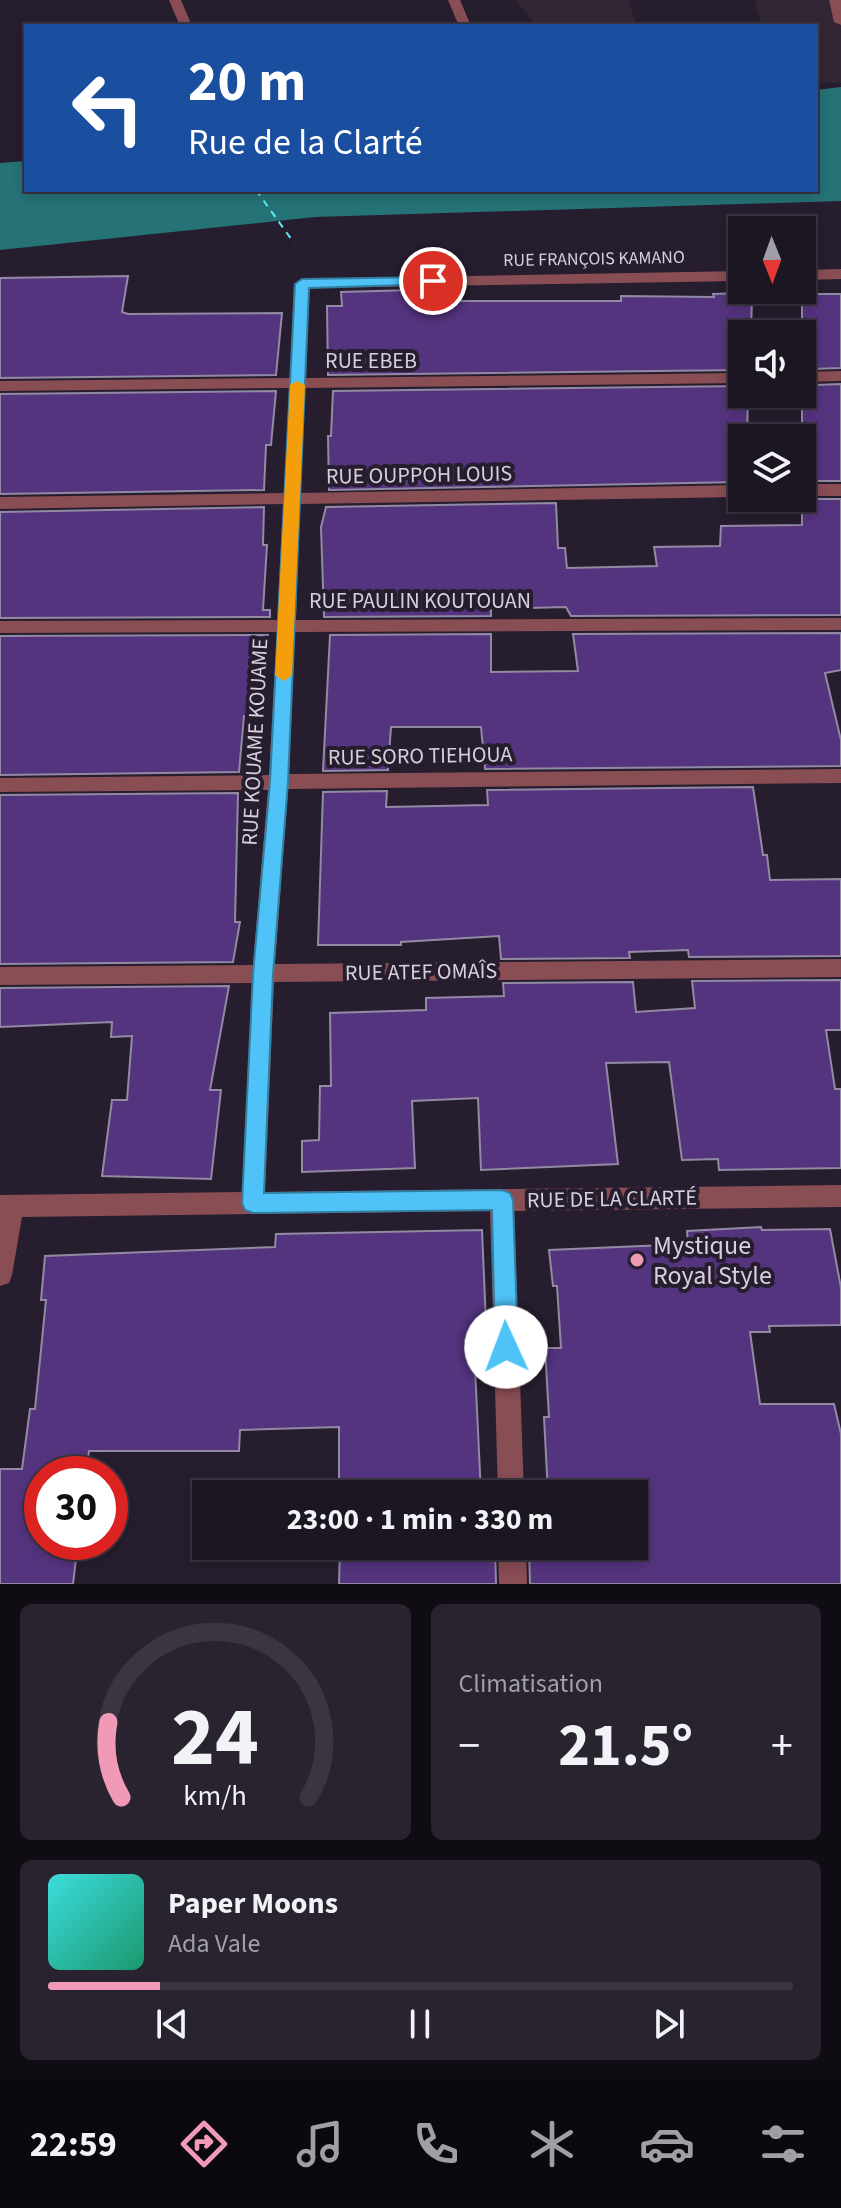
<!DOCTYPE html>
<html lang="fr">
<meta charset="utf-8">
<style>
:root{--surface:#1c1622;--page:#29232f;--text:#f1f3f6;--muted:#a09fa5;--line:#3a3540;--accent:#f09ab7}
body{margin:0;font-family:"Source Sans 3",sans-serif;background:var(--page);color:var(--text);height:100vh;display:flex;flex-direction:column;font-size:30px;white-space:nowrap}
*{box-sizing:border-box;margin:0}
p{font-size:26px;color:var(--muted)}
.icon{flex:none;width:44px;height:44px;fill:none;stroke:currentColor;stroke-width:2;stroke-linecap:round;stroke-linejoin:round}
.map{position:relative;height:1584px;overflow:hidden}
.side{display:flex;flex-direction:column;gap:20px;padding:20px;background:#0f0c13;flex:1}
.side>*{flex:none}
.banner{position:absolute;left:24px;top:24px;width:794px;height:168px;border-radius:0px;box-shadow:0 4px 12px #0003,0 0 0 2px var(--line);background:#1a4fa0;color:#fff;overflow:hidden}
.needle{width:52px;rotate:179deg}
.buttons{position:absolute;left:728px;top:216px;display:grid;gap:16px}
.buttons a{display:grid;place-items:center;width:88px;height:88px;border-radius:0px;background:var(--surface);box-shadow:0 4px 12px #0003,0 0 0 2px var(--line);font-size:40px}
.speed{position:absolute;left:24px;top:1456px;display:flex;gap:16px;font-size:40px;font-weight:700;text-align:center}
.speed>*{display:grid;place-content:center;width:104px;height:104px;border-radius:50%;background:var(--surface);box-shadow:0 4px 12px #0003,0 0 0 2px var(--line);line-height:1}
.speed .limit{border:12px solid #d22;background:#fff;color:#111}
.pin{position:absolute;display:grid;place-items:center;width:68px;height:68px;color:#fff;margin:-34px;border:4px solid #fff;border-radius:50%;box-shadow:0 2px 8px #0007}
.me{position:absolute;width:88px;margin:-44px;rotate:358deg;stroke-linejoin:round;filter:drop-shadow(0 0 6px #0008)}
.turn{display:flex;align-items:center;gap:28px;height:168px;padding:0 32px;font-size:36px}
.turn .icon{width:104px;height:104px;stroke-width:2.5}
.turn b{display:block;font-size:56px;line-height:68px}
.big{font-size:60px;font-weight:700;line-height:1.1}
.side .widget{flex:1;display:flex;flex-direction:column;justify-content:center;gap:12px;min-width:0;padding:0 28px;border-radius:12px;background:var(--page)}
.side .dial{align-items:center;gap:0}
.dial svg{height:208px;overflow:visible;fill:none;stroke:var(--line);stroke-width:7;stroke-linecap:round;text-anchor:middle}
.dial text{fill:var(--text);stroke:none}
.song{display:flex;align-items:center;gap:24px}
.cover{width:96px;height:96px;border-radius:12px;background:linear-gradient(135deg,hsl(180 70% 55%),hsl(160 70% 35%))}
.played{height:8px;border-radius:4px;background:linear-gradient(90deg,var(--accent) 15%,var(--line) 15%)}
.keys{display:flex;justify-content:space-around;direction:ltr}
.heat{display:flex;justify-content:space-between;align-items:center;font-size:44px;direction:ltr}
.side .tiles{flex:1;display:grid;gap:20px;grid-template-columns:1fr 1fr}
.widget:last-child{grid-column:span 2}
.trip{position:absolute;left:192px;top:1480px;width:456px;height:80px;border-radius:0px;background:var(--surface);box-shadow:0 4px 12px #0003,0 0 0 2px var(--line);font-weight:700;line-height:80px;text-align:center}
.tab-bar{display:flex;height:128px;justify-content:space-around;align-items:center;background:#0b090e;color:var(--muted)}
.tab-bar .icon{width:56px;height:56px}
.tab-bar .on{color:var(--accent)}
.tab-bar b{font-size:36px;color:var(--text)}
.map>svg:first-child{display:block}
.industrial{fill:#332634}
.water{fill:#257277}
.lines{fill:none;stroke-linecap:round;stroke-linejoin:round}
.ferry{stroke:#5cebf5;stroke-width:2;stroke-dasharray:7 6;stroke-linecap:butt}
.building{fill:#54347f;stroke:#928aa2;stroke-width:2}
.lane{fill:#894d54;fill-rule:evenodd}
.street{fill:#894d54;fill-rule:evenodd}
.route{fill:#4fc3f7;stroke:#337fa1;stroke-width:2}
.slow{fill:#f59e0b}
.poi-dot{fill:#f09ab7;stroke:#261d2e;stroke-width:3}
.labels{text-anchor:middle;dominant-baseline:central;stroke-width:8;stroke-linejoin:round;paint-order:stroke}
.far-street-label{font-size:18px;fill:#d6cfdc;stroke:#261d2e}
.street-label{font-size:22px;fill:#d6cfdc;stroke:#261d2e}
.near-poi-label{font-size:26px;fill:#d6cfdc;stroke:#261d2e;text-anchor:start}
</style>
<div class="map">
<svg width="841" height="1584" viewBox="0 0 841 1584">
<rect width="100%" height="100%" fill="#261d2e"/>
<path class="industrial" d="M516,0h112l9,26h-101z
M755,0h86v83h-25v-57h-54z"/>
<path class="water" d="M841,87v114l-526,16 -315,33v-87l26,-2v29h790v-100z"/>
<g class="lines">
<path class="ferry" d="M256,190l38,53"/>
</g>
<path class="building" d="M128,276l-6,36 6,2 154,-1 -6,62 -276,3v-100z
M412,290v11h209v-5l93,1 -1,-3 31,-1 8,2 -1,39h-9v36l-414,5 -1,-69h15l-1,-14z
M802,294h39v74l-30,1 -9,-46z
M841,384v97h-39v-87h15l-2,-9z
M742,386v8h6l-1,44h-16l9,44 -411,8 -1,-54h3l2,-45z
M276,391l-5,54h-5l-2,45 -264,4v-100z
M802,499h39v116l-270,1 -5,-9 -75,2v7l-167,1 -3,-90 5,-20 230,-4 2,45h7l2,20 90,-2 -3,-19 66,-1 1,-20 81,-1z
M264,507l-1,38h4l-4,65h7v7l-270,1v-106z
M841,633v37l-16,3 16,67v26l-356,3 -4,-42h-90l-3,43 -65,1 7,-136 161,-1v38l87,-1 -5,-37z
M268,635l-6,81h-18l-5,56 -239,3v-139z
M753,787l10,68h4l3,25 71,-1v77l-152,1 -1,-7 -59,2 1,6 -129,1 -2,-23 -98,6v3h-83l5,-153 64,-1 -1,16 102,-2 -1,-15z
M238,793l-3,129h5l-7,40 -233,2v-169z
M841,980v50h-15l9,59h6v79l-122,2 -1,-11 -36,1 -13,-98 -63,1 12,101 -137,6 -3,-72 -66,3 3,67 -113,4v-31l17,-1 1,-54h11l-1,-73 96,-3v-12l78,-2 -1,-13 130,-1 3,30 59,-4 -3,-27z
M229,986l-19,104h11l-10,89 -109,-3 10,-76h15l5,-64 -21,1 1,-15 -112,5v-39z
M761,1227l1,3 68,-1 11,59v37l-72,1 1,6h-20l10,72h74l7,30v150h-311l-1,-38h105v-52h-86l-4,-77h5l-4,-69h16l-4,-62h-4l-4,-36 139,-6 -1,-13z
M482,1230l5,117h-13l7,147h-142v-67l-99,3 -1,21h-150l-3,23h-44v68h36l-5,42h-73v-115h22l8,-60h5l11,-109h-5l4,-44 230,-9 1,-13z
M340,1546h155l1,38h-157z"/>
<g class="lines">
<path class="lane" d="M829,0h12v25l-7,-3z"/>
<path class="street" d="M169,0h12l11,26h-12z
M448,0h12l11,26h-12z
M841,269v10l-39,1v-10z
M742,271v10l-433,7 -3,90 436,-5v10l-437,5 -4,105 441,-8v12l-442,7 -4,116 545,-2v12l-546,2 -6,142 552,-5v14l-553,6 -13,175 566,-5v18l-567,5 -9,210 576,-7v22l-327,4 10,283h-26l-8,-283 -468,6 -10,58 -3,8 -9,3v-91l242,-3 10,-209 -252,2v-18l253,-2 15,-175 -268,2v-14l269,-3 8,-143 -277,1v-12l277,-1 6,-116 -283,5v-12l284,-4 5,-105 -289,3v-10l290,-3 4,-94 8,-5z
M841,371v10l-39,1v-10z
M802,484h39v12h-39z
M498,1546h28l1,38h-28z"/>
</g>
<path class="route" d="M433,277l7,4 -2,3 -129,4 -21,494 -15,192 -9,219 238,-3 8,3 3,7 5,147 -3,8 -9,3 -8,-3 -3,-8 -3,-137 -239,3 -8,-3 -3,-7 11,-229 17,-192 25,-498 7,-5z"/>
<path class="slow" d="M297,381l8,4 -13,290 -8,6 -9,-6 15,-290z"/>
<circle class="poi-dot" cx="637" cy="1260" r="8"/>
<g class="labels">
<g class="far-street-label">
<text transform="translate(594 259) rotate(-1)">RUE FRANÇOIS KAMANO</text>
</g>
<g class="street-label">
<text x="371" y="361">RUE EBEB</text>
<text transform="translate(419 475) rotate(-1)">RUE OUPPOH LOUIS</text>
<text x="420" y="601">RUE PAULIN KOUTOUAN</text>
<text transform="translate(255 742) rotate(-87)">RUE KOUAME KOUAME</text>
<text transform="translate(420 756) rotate(-1)">RUE SORO TIEHOUA</text>
<text transform="translate(421 972) rotate(-1)">RUE ATEF OMAÎS</text>
<text transform="translate(612 1199) rotate(-1)">RUE DE LA CLARTÉ</text>
</g>
<g class="near-poi-label">
<text x="653" y="1245">Mystique<tspan x="653" dy="30">Royal Style</tspan></text>
</g>
</g>
</svg>
<div class="buttons">
<a><svg class="needle" viewBox="-14 -14 28 28"><path d="M0-13l5 13h-10z" fill="#e53935"/><path d="M0 13l5-13h-10z" fill="#a09fa5"/></svg></a>
<a><svg class="icon" aria-label="sound" viewBox="0 0 24 24"><path d="M4 9h4l5-4v14l-5-4H4zM17 9q2 3 0 6"/></svg></a>
<a><svg class="icon" aria-label="layers" viewBox="0 0 24 24"><path d="M12 4l9 5-9 5-9-5zM3 14l9 5 9-5"/></svg></a>
</div>
<div class="speed"><div class="limit">30</div></div>
<div class="pin" style="left:433px;top:281px;background:#d93025"><svg class="icon" aria-label="arrive" viewBox="0 0 24 24"><path d="M6 21V4h12l-3 4 3 4H6"/></svg></div>
<svg class="me" style="left:506px;top:1347px" viewBox="-20 -20 40 40"><circle r="19" fill="#fff"/><path d="M0-13L10 11 0 6-10 11z" fill="#4fc3f7"/></svg>
<div class="trip">23:00 · 1 min · 330 m</div>
<div class="banner">
<div class="turn"><svg class="icon" aria-label="left" viewBox="0 0 24 24"><path d="M17 20v-9H6M10 6l-5 5 5 5"/></svg><div><b>20 m</b>Rue de la Clarté</div></div>
</div>
</div>
<section class="side">
<div class="tiles">
<div class="widget dial"><svg viewBox="0 0 100 80">
<path d="M14 69A42 42 0 1 1 86 69"/>
<path d="M14 69A42 42 0 0 1 9 40" stroke="#f09ab7"/>
<text x="50" y="56" font-size="32" font-weight="700">24</text>
<text x="50" y="72" font-size="11">km/h</text>
</svg></div>
<div class="widget"><p>Climatisation</p>
<div class="heat"><a>−</a><b class="big">21.5°</b><a>+</a></div>
</div>
<div class="widget">
<div class="song"><i class="cover"></i><div><b>Paper Moons</b><p>Ada Vale</p></div></div>
<div class="played"></div>
<div class="keys"><svg class="icon" aria-label="previous" viewBox="0 0 24 24"><path d="M18 5L8 12l10 7zM5 5v14"/></svg><svg class="icon" aria-label="pause" viewBox="0 0 24 24"><path d="M8 5v14M16 5v14"/></svg><svg class="icon" aria-label="next" viewBox="0 0 24 24"><path d="M6 5l10 7-10 7zM19 5v14"/></svg></div>
</div>
</div>
</section>
<nav class="tab-bar">
<b>22:59</b>
<svg class="icon on" aria-label="directions" viewBox="0 0 24 24"><path d="M12 3l9 9-9 9-9-9zM9 14v-3h6M13 9l2 2-2 2"/></svg>
<svg class="icon" aria-label="music" viewBox="0 0 24 24"><path d="M9 18V5l10-2v13"/><circle cx="6" cy="18" r="3"/><circle cx="16" cy="16" r="3"/></svg>
<svg class="icon" aria-label="phone" viewBox="0 0 24 24"><path d="M5 4h4l2 5-3 2q2 4 5 5l2-3 5 2v4C11 20 4 13 5 4z"/></svg>
<svg class="icon" aria-label="climate" viewBox="0 0 24 24"><path d="M12 3v18M4 7l16 10M4 17L20 7"/></svg>
<svg class="icon" aria-label="car" viewBox="0 0 24 24"><path d="M5 17H2v-5l4-1 3-4h7l3 4 3 1v5h-3M9 17h6M6 11h13"/><circle cx="7" cy="17" r="2"/><circle cx="17" cy="17" r="2"/></svg>
<svg class="icon" aria-label="filters" viewBox="0 0 24 24"><path d="M4 7h16M4 17h16"/><circle cx="9" cy="7" r="2"/><circle cx="15" cy="17" r="2"/></svg>
</nav>
